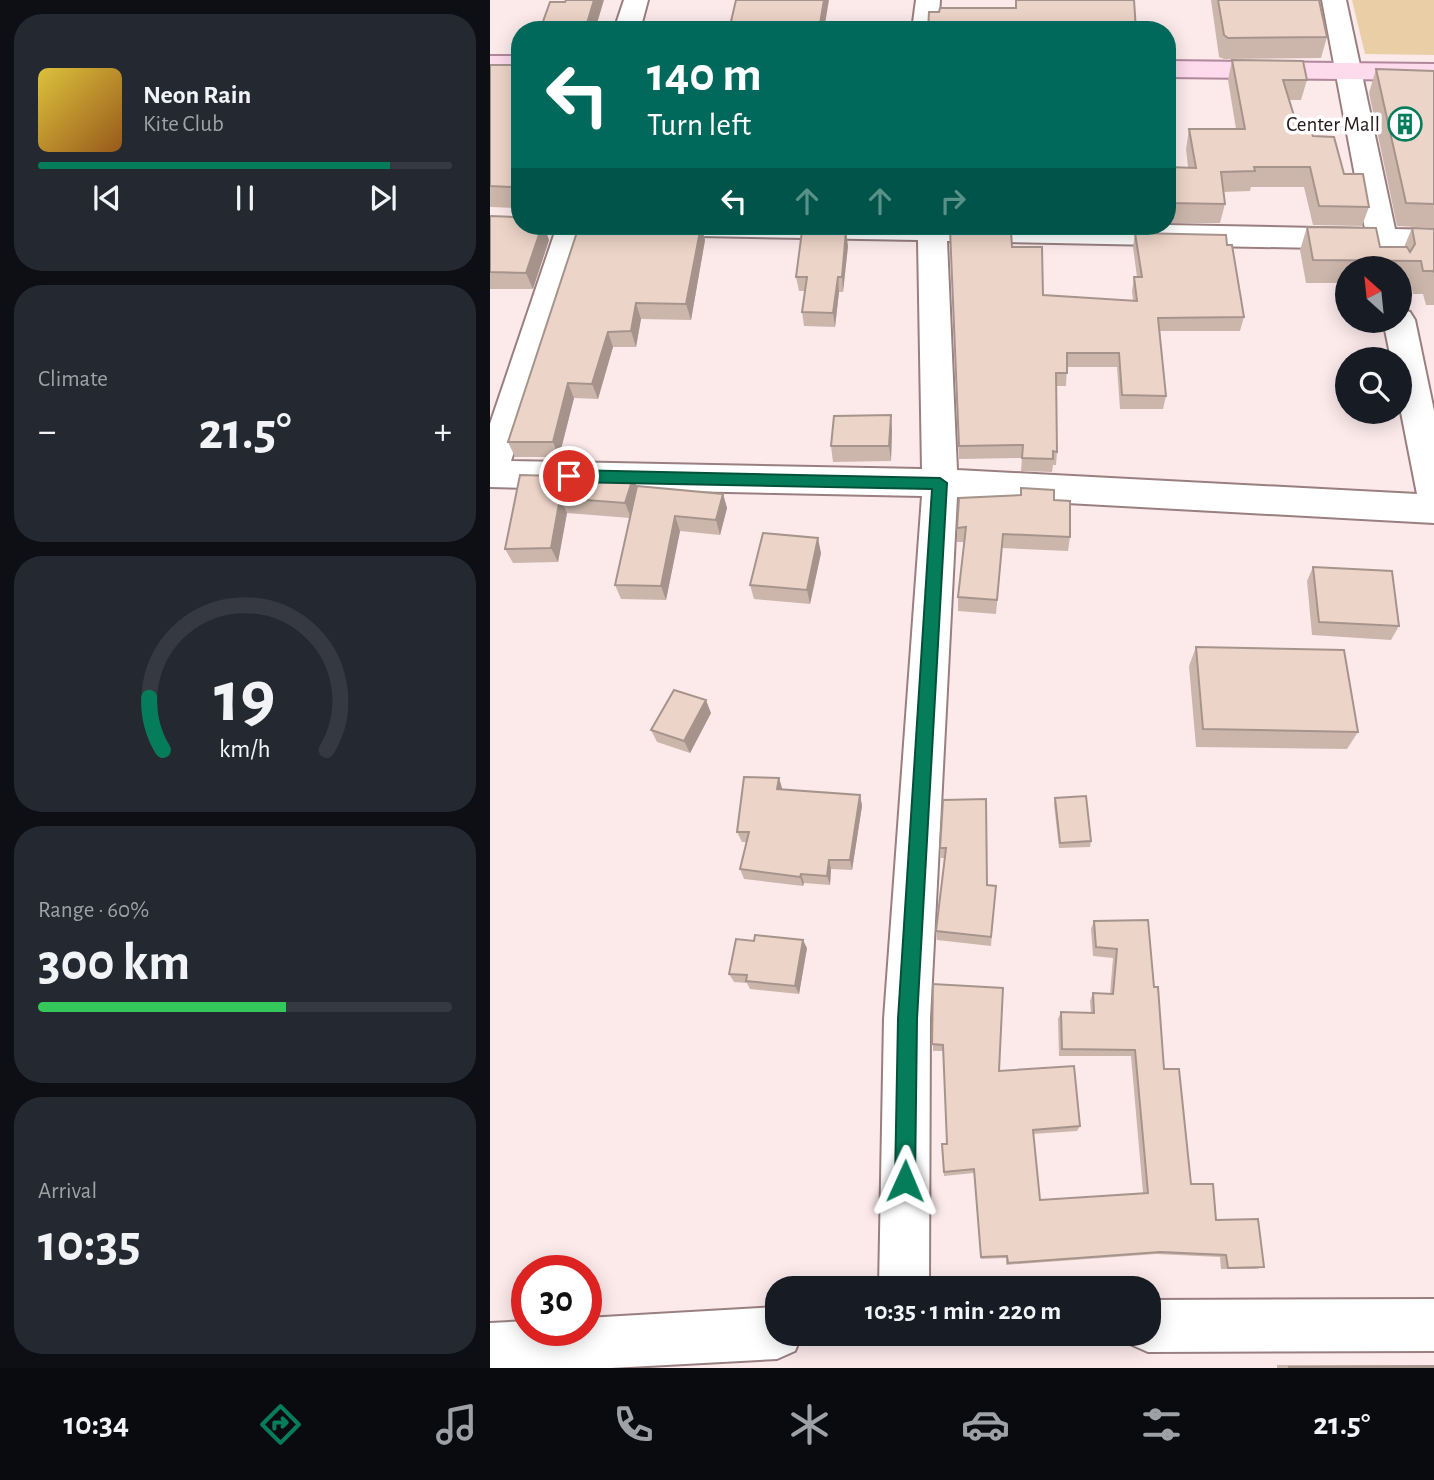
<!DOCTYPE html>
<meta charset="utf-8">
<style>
:root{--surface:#171b24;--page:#242831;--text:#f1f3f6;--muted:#9ea1a6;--line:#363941;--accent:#067d5a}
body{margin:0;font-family:"Alegreya Sans",sans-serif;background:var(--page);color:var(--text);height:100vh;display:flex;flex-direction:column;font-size:26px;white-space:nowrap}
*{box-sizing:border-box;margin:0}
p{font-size:23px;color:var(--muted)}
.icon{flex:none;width:38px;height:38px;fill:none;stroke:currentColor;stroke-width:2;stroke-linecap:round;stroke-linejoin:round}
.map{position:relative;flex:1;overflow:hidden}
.sheet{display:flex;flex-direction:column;gap:14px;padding:14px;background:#0d0f14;width:490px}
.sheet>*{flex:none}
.banner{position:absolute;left:21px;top:21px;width:665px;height:214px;border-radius:28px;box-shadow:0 4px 18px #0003;background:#00695c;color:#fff;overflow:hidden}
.needle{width:46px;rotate:333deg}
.controls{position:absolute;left:845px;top:256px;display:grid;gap:14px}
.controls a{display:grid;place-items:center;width:77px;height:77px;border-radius:50%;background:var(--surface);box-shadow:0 4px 18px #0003;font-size:35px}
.speed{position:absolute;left:21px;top:1255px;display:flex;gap:14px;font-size:35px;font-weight:700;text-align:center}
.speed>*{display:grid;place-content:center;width:91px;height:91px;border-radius:50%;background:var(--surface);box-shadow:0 4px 18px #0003;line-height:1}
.speed .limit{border:10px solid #d22;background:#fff;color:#111}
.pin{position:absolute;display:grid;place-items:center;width:60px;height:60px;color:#fff;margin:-30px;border:4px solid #fff;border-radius:50%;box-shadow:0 2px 7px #0007}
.me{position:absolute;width:77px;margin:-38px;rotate:1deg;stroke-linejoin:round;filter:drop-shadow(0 0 5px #0008)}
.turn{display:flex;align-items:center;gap:24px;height:147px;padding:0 21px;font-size:32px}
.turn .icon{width:91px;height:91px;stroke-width:2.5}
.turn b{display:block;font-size:49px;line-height:60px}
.lanes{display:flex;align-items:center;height:66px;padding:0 21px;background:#0003;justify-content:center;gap:35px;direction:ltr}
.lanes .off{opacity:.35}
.big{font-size:52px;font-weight:700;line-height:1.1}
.sheet .widget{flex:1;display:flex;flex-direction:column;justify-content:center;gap:10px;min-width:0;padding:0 24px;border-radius:28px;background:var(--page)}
.sheet .dial{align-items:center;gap:0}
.dial svg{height:182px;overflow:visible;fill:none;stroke:var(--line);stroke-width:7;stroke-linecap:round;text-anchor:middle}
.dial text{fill:var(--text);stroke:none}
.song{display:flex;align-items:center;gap:21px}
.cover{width:84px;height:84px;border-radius:10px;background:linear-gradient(135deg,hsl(50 70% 55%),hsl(30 70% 35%))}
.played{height:7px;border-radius:4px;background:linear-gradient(90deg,var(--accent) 85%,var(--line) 85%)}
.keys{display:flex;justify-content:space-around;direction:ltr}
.heat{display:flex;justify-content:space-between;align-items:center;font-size:38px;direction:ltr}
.charge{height:10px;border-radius:5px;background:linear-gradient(90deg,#34c759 60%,var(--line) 0)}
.trip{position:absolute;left:275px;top:1276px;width:396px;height:70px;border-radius:28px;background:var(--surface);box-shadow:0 4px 18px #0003;font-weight:700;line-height:70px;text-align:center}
.menu{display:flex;height:112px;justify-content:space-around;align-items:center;background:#090b0e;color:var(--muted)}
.menu .icon{width:49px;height:49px}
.menu .on{color:var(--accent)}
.menu b{font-size:32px;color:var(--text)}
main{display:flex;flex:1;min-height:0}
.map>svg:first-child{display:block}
.green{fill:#eacea6}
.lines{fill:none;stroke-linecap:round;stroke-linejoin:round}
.minor-casing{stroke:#997f80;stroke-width:4}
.major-casing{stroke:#b0879b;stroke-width:4}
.minor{fill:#fff;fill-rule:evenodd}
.major{fill:#fddaec;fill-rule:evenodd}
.wall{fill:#ccb6ac}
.shaded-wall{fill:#a6948c}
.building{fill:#edd4c8;stroke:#a6948c;stroke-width:2}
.route{fill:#067d5a;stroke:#04513a;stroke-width:2}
.labels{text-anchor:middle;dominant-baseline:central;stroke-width:7;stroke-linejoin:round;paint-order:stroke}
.far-poi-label{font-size:21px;fill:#251a1b;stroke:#fff;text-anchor:end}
</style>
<main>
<section class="sheet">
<div class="widget">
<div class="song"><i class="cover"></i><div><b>Neon Rain</b><p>Kite Club</p></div></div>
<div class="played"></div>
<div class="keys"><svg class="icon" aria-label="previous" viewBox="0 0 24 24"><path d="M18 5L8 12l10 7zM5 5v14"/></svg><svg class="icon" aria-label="pause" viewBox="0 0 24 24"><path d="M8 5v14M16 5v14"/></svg><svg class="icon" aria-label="next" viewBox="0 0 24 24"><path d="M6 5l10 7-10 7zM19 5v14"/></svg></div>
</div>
<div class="widget"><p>Climate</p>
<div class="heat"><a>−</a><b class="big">21.5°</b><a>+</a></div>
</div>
<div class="widget dial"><svg viewBox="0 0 100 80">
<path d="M14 69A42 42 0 1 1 86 69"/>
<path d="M14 69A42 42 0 0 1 8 46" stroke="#067d5a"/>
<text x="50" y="56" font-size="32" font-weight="700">19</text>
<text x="50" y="72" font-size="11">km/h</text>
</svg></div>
<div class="widget"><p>Range · 60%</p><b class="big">300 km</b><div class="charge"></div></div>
<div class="widget"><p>Arrival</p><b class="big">10:35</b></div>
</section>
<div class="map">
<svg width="944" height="1368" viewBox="0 0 944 1368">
<rect width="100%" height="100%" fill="#fceaeb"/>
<path class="green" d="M862,0h82v55l-69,-1z"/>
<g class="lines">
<defs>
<path id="minor" d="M134,0h24l-8,30h-26z
M426,0h24l-2,30h-26z
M832,0h24l49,229 39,1v20l-35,-1 4,19 -3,5v-5h-27l-4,-19 -422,-8 10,229 460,24 -17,-87v-48h-9l-8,-39h17v-11l10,3 5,8 19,91v112l-477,-26 -27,522 -1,269h-50l5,-269 38,-523 -432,-9v-63l67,-198h30l-76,235 411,8 -4,-229 -220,-4 -10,-3 -5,-7 484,-1 198,4z
M944,1299v52l-286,1 -18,-8 -4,-10h22v-34z
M287,1307v27h25l-7,17 -18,8 -166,9h-121v-45l37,-2v9h59v-12z"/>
<path id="major" d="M0,56h30v16h-30z
M677,61l267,3v16l-267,-3z"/>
</defs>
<use href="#minor" class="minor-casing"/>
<use href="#major" class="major-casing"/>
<use href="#minor" class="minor"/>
<use href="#major" class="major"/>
</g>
<path class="wall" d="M721,0h108l8,37 -6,21 -97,1 -5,-2z
M742,60l75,20 -6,20h-12l10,32 14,4 31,38 25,33 -7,19 -49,-1 -9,-38h-53l-1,4 -27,1 2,12 -5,19h-53v-56h21l-2,-18 3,-20h47l-8,-49z
M0,65l30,18v143h24l5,14 -16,49h-43v-73l23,1 6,-2 -2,-7 -27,-1z
M886,69l58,2v157l-37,-2 -28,-133z
M89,226h123l3,14 -14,80 -50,-1 -5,28h-23l-15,52 -24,-1 -15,59h-44l-7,-15z
M817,227l73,20h24l8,-19 22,1v76h-8l-3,-11h-10l-2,-10h-11v-16h-52v15h-42l-6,-33z
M645,233l92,12 17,72 -4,14h-80l6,65 -3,13h-43l-3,-42h-50l-1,19h-10l1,66 -1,13h-3l-1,7 -31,-1 1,-13 -63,1 -9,-215 62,3 31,48 90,6 -1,-10 2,-14h3l-4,-30z
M358,246l-5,46h-4l-4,35 -31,-1 -2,-14 3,-21h-6l-3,-14z
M401,415l1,16 -1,30 -58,1 -2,-16z
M30,475l113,3 4,9 86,7 4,14 -7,27 -40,-4 -14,69 -45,-1 -6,-14 15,-67 -63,-5 -9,49 -45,1 -8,-14z
M564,500l16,37 -2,14 -66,-3 -6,66 -38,-3v-14l6,-55h-7v-14z
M331,553l-11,51 -56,-5 -4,-14z
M823,567l86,59 -8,14 -79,-5 -5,-54z
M706,647l162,85 -11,17 -151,-2 -7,-81z
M221,713l-21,40 -33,-11 -6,-12z
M289,778l3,11 78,6 2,11 -10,64 -21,-1 -1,16 -26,-2 -1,3 -59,-7 -4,-10 7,-27h-5l-5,-10z
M565,798l36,43 -1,6 -31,1 -5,-44z
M453,800l44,85 9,1 -5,60 -54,-6 -1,-9 9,-73h-4l-1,-10z
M604,921l60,66 10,82 27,115 25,36 48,47 -8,2h-35l-1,-12 -64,-3 -150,11v-7l-25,1 -7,-86 -30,3 -2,-32h5l-4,-93h-10v-67l66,87 81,55 -3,5 -44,3 7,66 103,-7 -12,-137h-72l-1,-37 3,-7 30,1 -1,-12 3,-8 17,1 3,-36 -20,-2 -2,-27z
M264,941l53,7 -8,46 -49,-5 -3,-6 -13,-1 -5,-8z
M787,1365h157v3h-157z"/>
<path class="shaded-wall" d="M104,0h10l-9,30h-10z
M334,0h5l-5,30h-5z
M30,141v35l-7,-18z
M52,226h2l5,14 -16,49 -7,-16z
M211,226l4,14 -14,80 -5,-16z
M356,231l2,15 -5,46 -1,-15z
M348,277l1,15 -4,35 -2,-14z
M146,303l5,16 -5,28 -5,-16z
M118,332l5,15 -15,52 -6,-15z
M78,383l6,15 -15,59 -6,-15z
M401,415l1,16 -1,30 -2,-15z
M143,478l6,15 -8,25 -6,-15z
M233,494l4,14 -7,27 -4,-15z
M70,498l7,15 -9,49 -7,-14z
M185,516l5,15 -14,69 -5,-14z
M328,538l3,15 -11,51 -3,-14z
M216,700l5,13 -21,40 -6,-12z
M289,778l3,10 -1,12 -4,-11z
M370,795l2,11 -10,64 -2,-10z
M339,860l2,9 -1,16 -3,-9z
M311,874l3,9 -1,3 -3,-9z
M313,940l4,8 -8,46 -4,-8z"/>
<path class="building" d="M76,0h28l-9,30h-45l10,-28h15z
M246,0h88l-5,30h-90z
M526,0h118l2,30h-208l1,-18h10l1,-4h76z
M728,0h101l8,37 -99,1 -4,-3z
M742,60l71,1 4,19h-24l16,52 13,1 1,3 21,1 10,37h19l6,33 -50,-1 -9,-39h-56l1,4 -34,1 4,32 -58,-1v-36l29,1 -7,-39h56z
M0,65h30v18l-2,5h2v53l-7,17h7v44h-6l-2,-15 -22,-1z
M886,69l58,2v133l-28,-1z
M30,214v12h22l-16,47 -36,-1v-56l23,1z
M89,226h122l-15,78 -50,-1 -5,28 -23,1 -16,52 -24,-1 -15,59h-45z
M817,227l69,1 4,19h27l3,5 5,-8 -3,-16 22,1v44v-2h-11l-2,-10 -108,-1z
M460,229l61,2 1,16h30l1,48 94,6 -3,-24h8l-7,-44 91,2 1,10h5l12,72 -86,1 8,78 -44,-1 -3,-42h-52v20h-11l1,79 -4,-1v8l-31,-1 1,-13 -64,1z
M312,231h44l-4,46h-4l-5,36 -31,-1 5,-35h-11z
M401,415l-2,31h-58l3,-30z
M30,475l113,3 -8,25 -65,-5 -9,50 -46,1z
M147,486l86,8 -7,26 -41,-4 -14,70 -46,-1z
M531,488l33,2v10l16,1v36l-67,-3 -6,66 -39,-3 8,-70 -9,1 2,-30 62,-3z
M273,533l55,5 -11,52 -57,-5z
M823,567l79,4 7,55 -80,-4z
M706,647l148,3 14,82 -155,-3z
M184,690l32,10 -22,41 -33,-11z
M254,777l35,1 -2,11 83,6 -10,65h-21l-2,16 -26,-2 -1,3 -60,-8 9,-37h-12z
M596,796l5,45 -31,2 -5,-45z
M496,799l1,86 9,1 -5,51 -55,-6 10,-83h-6l3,-48z
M658,920l6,67h4l6,82h15l12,115h22l3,36 42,-1 6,48 -36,1 -2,-13 -66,-3 -152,11 -1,-7 -26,1 -7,-88 -30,3 -2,-28h5l-4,-99 -11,-1 1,-60 70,4 -4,83 75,-5 6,60 -47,4 7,70 108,-7 -13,-143 -73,-1 -1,-37 33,1 -1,-20 20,1 4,-45 -21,-2 -2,-26z
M265,935l48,5 -8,46 -49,-5 1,-6 -18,-1 7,-35 18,2z
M944,1366v2h-145v-1z"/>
<path class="route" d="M79,470l371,8 7,5 -30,536 -2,162 -3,7 -7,3 -7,-3 -3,-7 3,-162 34,-530 -363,-7 -7,-6z"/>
<defs>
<symbol id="building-ring" viewBox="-11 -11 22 22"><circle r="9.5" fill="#fff" stroke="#067d5a" stroke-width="1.5"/><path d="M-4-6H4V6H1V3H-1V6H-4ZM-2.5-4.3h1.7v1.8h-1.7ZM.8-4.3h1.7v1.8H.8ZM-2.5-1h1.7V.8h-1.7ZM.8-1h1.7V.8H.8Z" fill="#067d5a"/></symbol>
</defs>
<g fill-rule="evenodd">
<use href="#building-ring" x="896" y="105" width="38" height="38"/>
</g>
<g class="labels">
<g class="far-poi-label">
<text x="890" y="124">Center Mall</text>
</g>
</g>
</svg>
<div class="controls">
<a><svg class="needle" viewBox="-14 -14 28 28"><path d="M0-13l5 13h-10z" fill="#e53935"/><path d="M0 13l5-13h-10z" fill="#9ea1a6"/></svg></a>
<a><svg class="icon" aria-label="search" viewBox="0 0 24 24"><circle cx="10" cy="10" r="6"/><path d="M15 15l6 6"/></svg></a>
</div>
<div class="speed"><div class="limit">30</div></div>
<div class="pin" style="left:79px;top:476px;background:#d93025"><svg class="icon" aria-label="arrive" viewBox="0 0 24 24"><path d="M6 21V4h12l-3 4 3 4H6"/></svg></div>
<svg class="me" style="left:415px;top:1181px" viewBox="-20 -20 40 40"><path d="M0-17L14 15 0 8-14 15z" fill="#067d5a" stroke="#fff" stroke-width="4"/></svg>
<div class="trip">10:35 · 1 min · 220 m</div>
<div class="banner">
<div class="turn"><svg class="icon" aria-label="left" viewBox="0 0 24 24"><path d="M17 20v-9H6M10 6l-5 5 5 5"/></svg><div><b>140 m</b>Turn left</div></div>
<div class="lanes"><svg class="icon" aria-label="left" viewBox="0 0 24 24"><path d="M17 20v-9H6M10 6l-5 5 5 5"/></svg><svg class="icon off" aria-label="ahead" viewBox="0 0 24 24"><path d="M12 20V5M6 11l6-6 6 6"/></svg><svg class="icon off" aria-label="ahead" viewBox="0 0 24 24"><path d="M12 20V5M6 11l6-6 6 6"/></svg><svg class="icon off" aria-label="right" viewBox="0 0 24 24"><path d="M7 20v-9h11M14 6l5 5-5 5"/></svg></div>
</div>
</div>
</main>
<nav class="menu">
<b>10:34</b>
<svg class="icon on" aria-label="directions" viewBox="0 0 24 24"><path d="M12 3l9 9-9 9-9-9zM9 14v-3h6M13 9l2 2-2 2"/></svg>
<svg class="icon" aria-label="music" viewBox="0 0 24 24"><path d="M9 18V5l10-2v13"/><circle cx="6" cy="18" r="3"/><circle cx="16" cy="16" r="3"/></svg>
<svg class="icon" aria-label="phone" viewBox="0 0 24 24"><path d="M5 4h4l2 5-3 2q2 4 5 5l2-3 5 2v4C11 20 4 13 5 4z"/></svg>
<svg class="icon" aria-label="climate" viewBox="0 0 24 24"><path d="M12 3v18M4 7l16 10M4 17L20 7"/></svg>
<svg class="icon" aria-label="car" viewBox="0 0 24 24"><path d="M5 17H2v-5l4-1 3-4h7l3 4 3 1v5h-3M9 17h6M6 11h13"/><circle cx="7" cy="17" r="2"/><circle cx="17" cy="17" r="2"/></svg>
<svg class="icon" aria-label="filters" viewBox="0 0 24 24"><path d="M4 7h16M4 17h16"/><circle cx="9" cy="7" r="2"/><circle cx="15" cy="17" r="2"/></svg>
<b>21.5°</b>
</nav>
